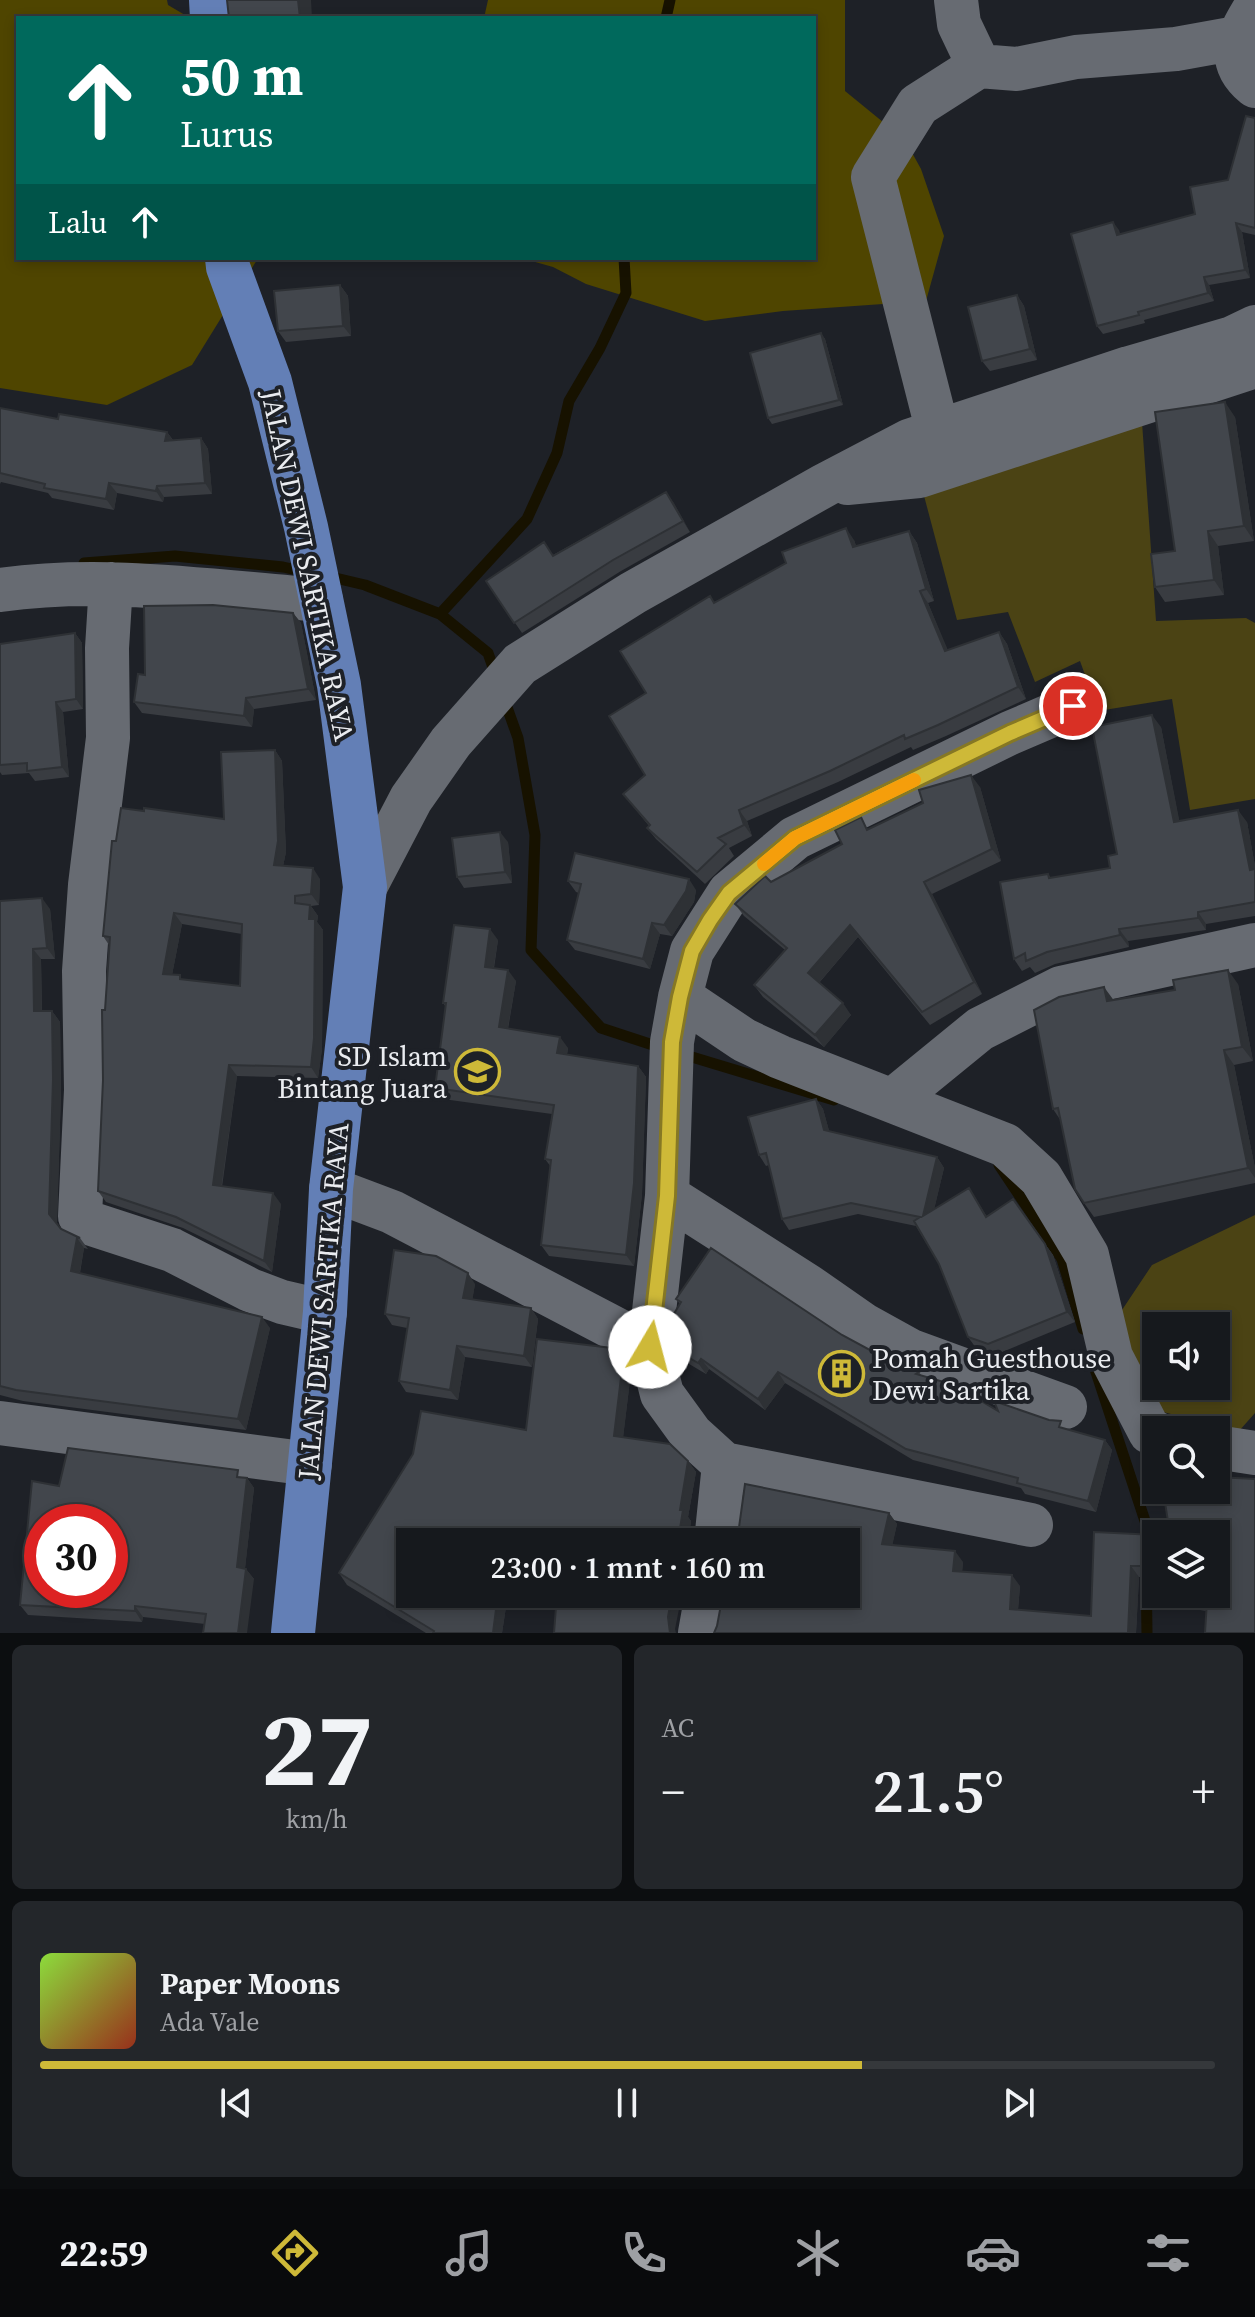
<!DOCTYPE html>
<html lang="id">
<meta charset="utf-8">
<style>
:root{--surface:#16191d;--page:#23262a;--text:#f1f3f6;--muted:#9ea0a4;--line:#35383b;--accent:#ceb938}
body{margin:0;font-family:"Source Serif 4",serif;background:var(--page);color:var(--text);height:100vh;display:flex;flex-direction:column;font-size:30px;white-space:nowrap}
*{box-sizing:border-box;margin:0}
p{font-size:26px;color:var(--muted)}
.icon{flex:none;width:44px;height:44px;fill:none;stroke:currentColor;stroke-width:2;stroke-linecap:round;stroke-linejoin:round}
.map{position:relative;height:1633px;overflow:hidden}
.details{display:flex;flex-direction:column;gap:12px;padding:12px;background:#0c0e10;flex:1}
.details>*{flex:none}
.banner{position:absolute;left:16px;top:16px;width:800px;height:244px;border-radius:0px;box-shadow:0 4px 12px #0003,0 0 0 2px var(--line);background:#00695c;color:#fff;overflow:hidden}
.fabs{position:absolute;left:1142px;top:1312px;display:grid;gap:16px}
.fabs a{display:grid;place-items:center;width:88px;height:88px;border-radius:0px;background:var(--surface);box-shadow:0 4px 12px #0003,0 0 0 2px var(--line);font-size:40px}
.speed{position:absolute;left:24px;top:1504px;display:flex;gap:16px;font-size:40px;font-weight:700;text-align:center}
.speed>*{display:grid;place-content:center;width:104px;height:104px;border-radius:50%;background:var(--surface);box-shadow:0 4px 12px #0003,0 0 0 2px var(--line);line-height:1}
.speed .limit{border:12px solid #d22;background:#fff;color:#111}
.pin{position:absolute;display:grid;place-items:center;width:68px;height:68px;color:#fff;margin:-34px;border:4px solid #fff;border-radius:50%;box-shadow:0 2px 8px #0007}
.me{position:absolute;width:88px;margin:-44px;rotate:8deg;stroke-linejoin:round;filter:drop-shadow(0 0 6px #0008)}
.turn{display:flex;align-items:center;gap:28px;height:168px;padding:0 32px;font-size:36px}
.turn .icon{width:104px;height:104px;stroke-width:2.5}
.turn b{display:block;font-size:56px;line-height:68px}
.then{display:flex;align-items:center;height:76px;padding:0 32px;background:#0003;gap:16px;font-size:30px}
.big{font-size:60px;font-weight:600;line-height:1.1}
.details .card{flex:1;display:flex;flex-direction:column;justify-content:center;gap:12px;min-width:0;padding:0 28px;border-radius:12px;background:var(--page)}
.details .dial{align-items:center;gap:0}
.dial b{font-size:104px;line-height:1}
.song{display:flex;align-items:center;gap:24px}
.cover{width:96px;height:96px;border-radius:12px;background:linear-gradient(135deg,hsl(90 70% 55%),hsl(10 70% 35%))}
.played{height:8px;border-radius:4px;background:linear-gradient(90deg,var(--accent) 70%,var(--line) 70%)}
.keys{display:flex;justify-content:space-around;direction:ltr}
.heat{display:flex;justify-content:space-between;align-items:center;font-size:44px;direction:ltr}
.details .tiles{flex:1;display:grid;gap:12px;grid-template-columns:1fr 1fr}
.card:last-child{grid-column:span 2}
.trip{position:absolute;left:396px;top:1528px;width:464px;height:80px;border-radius:0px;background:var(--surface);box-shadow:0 4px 12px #0003,0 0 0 2px var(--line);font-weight:600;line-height:80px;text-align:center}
.dock{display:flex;height:128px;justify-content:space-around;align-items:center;background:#090a0c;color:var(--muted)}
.dock .icon{width:56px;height:56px}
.dock .selected{color:var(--accent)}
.dock b{font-size:36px;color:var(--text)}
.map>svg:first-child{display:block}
.green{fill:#4b4314;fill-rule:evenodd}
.forest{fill:#4f4500}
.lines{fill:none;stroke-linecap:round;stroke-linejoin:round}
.stream{stroke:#171200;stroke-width:11}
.minor{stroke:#676b72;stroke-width:44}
.major{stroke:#637fb6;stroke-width:44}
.wall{fill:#393c41;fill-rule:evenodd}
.shaded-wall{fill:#2e3135}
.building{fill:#42464c;stroke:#2e3135;stroke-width:2;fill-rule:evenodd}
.route-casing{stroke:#867824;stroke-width:20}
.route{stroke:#ceb938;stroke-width:14}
.slow{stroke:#f59e0b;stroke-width:14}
.labels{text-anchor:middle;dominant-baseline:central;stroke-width:8;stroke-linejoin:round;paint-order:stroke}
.street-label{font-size:28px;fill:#eaecf0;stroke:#1e2127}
.poi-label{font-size:28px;fill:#eaecf0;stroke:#1e2127;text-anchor:end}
</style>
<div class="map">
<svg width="1255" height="1633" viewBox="0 0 1255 1633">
<rect width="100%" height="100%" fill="#1e2127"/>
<path class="green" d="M1142,422l14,199 90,-3 9,5v176l-65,11 -18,-111 -74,12 -18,-50 -45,21 -27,-70 -51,8 -34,-128z
M1255,1215v198l-16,18 -88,-22 -33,-93 34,-51zM1156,1326h60v60h-60z"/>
<path class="forest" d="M0,0h167l1,5 22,13h-172v240h244l-5,2 -65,105 -85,40 -107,-17z
M488,0h357v91l60,49 16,29 23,67 -18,65 -143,10 -78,10 -119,-37 -33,-17 -32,-9h293v-240h-330z"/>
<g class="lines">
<path class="stream" d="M666,18l4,-18
M84,563l91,-7 108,11 23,5
M327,576l38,9 75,29 48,39 8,23
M440,614l87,-95 30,-66 12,-52 31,-53 26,-55 -2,-35
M503,696l15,42 17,97 -4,115 70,78 61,20
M682,1054l152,46
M999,1165l63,94 21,70
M1095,1369l51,155v24
M1146,1565l1,68"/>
<path class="minor" d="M956,0l3,24 20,42 38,3 59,-12 100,-8 61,-11
M1255,8c-17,28 -31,52 0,78
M938,432l-65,-255 45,-72 61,-39
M847,483l72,-7 336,-110
M111,584l-4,64 1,90 -18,147 -6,86 2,119 -6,126 6,6 86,28 78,40 32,12 43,10
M0,590c106,-15 215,2 321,10
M365,887l46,-88 40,-57 69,-78 113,-71 192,-108 84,-44 220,-73 103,-30 23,-11
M680,997l64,43 36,17 225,88 36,33 46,77 24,102 39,75 6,1
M893,1100l87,-71 81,-41 194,-43
M331,1189l61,23 258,135
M667,1196l141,90 56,39 47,26 154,56
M0,1423l310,41
M1216,1447l39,6
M1031,1525l-307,-61 -33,-30 -29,-40 -12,-47 17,-151 5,-154 8,-45 12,-46 37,-58 66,-55 215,-105 63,-27
M716,1542l8,-78
M700,1633l7,-39"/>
<path class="major" d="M211,0l1,18
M227,258l1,9 42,115 36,145 33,158 26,202 -34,302 -6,123 -32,321"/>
</g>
<path class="wall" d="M1255,118v117l-13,-3 8,46 -41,7 5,16 -70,19 1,3 -42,11 -6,-8 16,-104 7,12 75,-20 33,-34z
M340,285l8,11 3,40 -65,6 -8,-11z
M1017,295l7,11 13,54 -47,11 -8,-10z
M821,333l4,6 18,66 -71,19 -4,-6z
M0,408l58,11 109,13 6,8 28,-2 7,11 4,45 -48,3 -1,5 -46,-9 -3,17 -62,-12 -4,-5 -47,-11 -1,2z
M1235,417l19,124 -36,5 6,49 -59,7 -10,-15 20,-36z
M666,492l24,40 -69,39 -99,62 -36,-52 67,-26z
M909,531l8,12 17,58 -6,2 19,47 52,-18 8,12 19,55 -80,37 -33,14 -2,-3 -73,35 -91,39 5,15 -23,12 5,8 -29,28 -49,-45 -9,-11 2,-2 -26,-32 22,-19 1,-82 68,-91 140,-62 2,6z
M293,613l8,10 15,77 -62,9 -2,18 -110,-14 -8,-11 11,-27z
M75,633l7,10 1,66 -20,3 6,65 -34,4 -6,-8 -27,2 -2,-3v-128z
M1161,727l18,94 68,1 8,44v50l-49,8v6l-78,11 1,6 -74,17 -20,9 -5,-6 -8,4 -8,-12 34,-85 3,4 59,-10 7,-14z
M275,750l7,11 4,91 -3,14 37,13 -1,26 -8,1 7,10 -1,6 6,8 -1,119 -4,29 -81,-2 -15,111 59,17 -9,68 -89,-44 -77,-26 -8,-11 5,-111 2,-70 4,-65 -6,-9 13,-95 108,-22zM182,924l60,10 -2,52 -58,-7 -10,-4z
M980,787l21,74 -69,33 50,100 -52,31 -72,-88 -39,46 32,32 -27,32 -61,-50 -9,-12 31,-35 -41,-34 -9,-12 36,-22 98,-53z
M508,842l4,41 -48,5 -7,-11z
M568,881l128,9 -2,12 -22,34 -12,-2 -10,35 -75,-19 -8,-10 12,-47 -3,-1z
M0,901l50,8 5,50h-14l1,52h10l8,11 1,68 -4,133 4,6 19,9 8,11 -4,-1 -4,25 190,55 -24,102 -223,-29 -23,-6z
M498,940l-4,28 22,13 -8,48 60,19 -1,7 71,11 8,11 -4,117 -8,72 -85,-10 -8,-11 10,-78 -6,-8 7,-45 -109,-15 -8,-11 11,-81 -3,-4z
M1238,984l15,77 -19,4 21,103v15l-161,34 -10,-14 -23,-82 -8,-12 60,-109z
M816,1099l7,10 6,22 108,26 7,11 -10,41 42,-10 11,18 26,-18 40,56 22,67 -80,33 -19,-7 -8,-11 -29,-73 -23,-38 -58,-12 -69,16 -7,-11 -13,-54 -3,1 -7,-11z
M475,1284l-3,16 59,8 7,11 -6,48 -67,-10 -7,43 -52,-8 -7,-11 8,-53 -15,-3 -7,-11z
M676,1299l166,36 50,27 27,10 2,3 77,36 107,29 7,10 -16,62 -71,-18 -4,-6 -108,-28 -128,-77 -20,27 -56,-41 -3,5 -27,-16 -8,-11 9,-43z
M629,1364l2,8 -8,65 65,24 8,11 -8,45 3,4 -3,21h-278l98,52 -6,39h-76l-79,-48 -8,-12 187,-143z
M243,1477l4,1 7,10 -9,80 9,11 -49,45 -62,-7 -1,5 -114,-7 -8,-10 39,-119z
M1216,1490l-10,121 -6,-1 -8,-11z
M889,1513l8,11 -5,21 71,17 -1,10 58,14 -2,24 73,6 65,-81v42h-17l-3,56h-422z"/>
<path class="shaded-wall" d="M298,0h13l1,18h-12z
M1113,222l6,8 4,13 -6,-8z
M1236,223l6,9 8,46 -5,-8z
M1204,277l5,8 5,16 -6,-8z
M340,285l8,11 3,40 -8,-10z
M1017,295l7,11 13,54 -7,-11z
M821,333l4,6 18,66 -4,-5z
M1225,402l10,15 19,124 -10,-15z
M167,432l7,10 -9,-1z
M201,438l7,11 4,45 -7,-11z
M109,483l8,10 -3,17 -8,-11z
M157,486l7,11 -1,5 -7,-11z
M666,492l8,11 16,29 -7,-11z
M846,528l8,12 7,19 -8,-12z
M909,531l8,12 17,58 -8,-12z
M1208,531l10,15 6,49 -10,-15z
M920,591l8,12 25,59 -8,-11z
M293,613l8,10 15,77 -8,-11z
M999,632l8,12 19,55 -8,-12z
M75,633l7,10 1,66 -7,-10z
M246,698l8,11 -2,18 -8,-11z
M56,702l7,10 6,65 -7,-10z
M1152,715l9,12 21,107 -8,-12z
M275,750l7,11 4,91 -5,24 -7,-11z
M971,775l9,12 21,74 -9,-12z
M739,810l8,11 5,15 -8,-11z
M1238,810l9,12 8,44v12l-5,-8z
M500,832l8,10 4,41 -7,-11z
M313,868l7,11 -1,26 -8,-11z
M689,879l7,11 -2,12 -22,34 -8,-11z
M924,882l8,12 50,100 -8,-12z
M42,898l8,11 5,50 -8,-11z
M310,905l8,11 -1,6 6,8 -1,119 -4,29 -7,-11 -2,-148z
M1198,912l8,12v6l-8,-12z
M174,913l8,11 -12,61 -7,-11z
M652,923l8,11 -10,35 -7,-10z
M850,925l8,12 -42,49 -8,-13z
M490,929l8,11 -6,37 -7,-10z
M1119,929l9,12 1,6 -9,-12z
M33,949l8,10 1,63 -8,-11z
M508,970l8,11 -10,57 -7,-11z
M1228,970l10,14 15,77 -11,-14z
M1104,987l11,15 -8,-1z
M843,1003l8,12 -27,32 -9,-12z
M52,1011l8,11 1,68 -4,134 -8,-10z
M560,1037l8,11 -3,16 -8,-11z
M1224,1050l10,15 21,103v10l-7,-10z
M229,1065l8,11 -17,120 -7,-11z
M638,1066l8,11 -4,117 -8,72 -8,-11z
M816,1099l7,10 9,32 -8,-11z
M937,1157l7,11 -14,59 -7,-11z
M273,1193l8,11 -9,68 -8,-11z
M77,1238l7,10 -6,34 -7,-11z
M1045,1244l8,11 22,67 -8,-10z
M468,1273l7,11 -4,25 -8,-11z
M531,1308l7,11 -6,48 -8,-11z
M262,1317l8,11 -24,102 -8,-11z
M457,1346l8,11 -7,43 -8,-10z
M621,1353l8,11 2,8 -9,75 -8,-11z
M701,1359l8,10 -3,5 -8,-11z
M778,1372l7,11 -20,27 -7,-11z
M1105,1440l7,10 -16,62 -8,-11z
M688,1461l8,11 -8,45 3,4 -3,21h-10l2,-32z
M247,1478l7,10 -10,90 -7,-11z
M889,1513l8,11 -7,32 -8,-12z
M955,1551l8,11 -2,20 -8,-11z
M1131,1566l8,11 -3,56h-8z
M246,1569l8,10 -7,54h-9z
M1012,1575l8,11 -3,34 -7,-11z
M498,1594h10l-6,39h-9z
M672,1594h10l-7,35 1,4h-6l-1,-2 -1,-14z
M135,1606l8,11 -1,5 -7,-11z"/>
<path class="building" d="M227,0h71l2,18h-71z
M1246,116l9,2v110l-19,-5 9,47 -41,7 4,16 -70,19 1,3 -42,11 -26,-92 42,-12 4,13 78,-21 -5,-27 38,-7z
M340,285l3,41 -65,5 -4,-40z
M1017,295l13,54 -48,12 -14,-54z
M821,333l18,67 -71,18 -18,-65z
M1225,402l19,124 -36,5 6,49 -59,7 -4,-33 24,-3 -20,-139z
M0,408l58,11 1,-5 108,18 -2,9 36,-3 4,45 -48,3 -1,5 -47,-8 -3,16 -62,-11 1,-4 -45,-11z
M666,492l17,29 -70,39 -99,63 -28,-42 58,-39 9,14z
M846,528l7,19 56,-16 17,58 -6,2 25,60 54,-19 19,55 -80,38 -33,14 -1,-4 -74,36 -91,39 5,15 -26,13 8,6 -29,28 -50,-44 3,-3 -27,-31 22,-19 -36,-59 37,-23 -26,-42 90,-55 4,7 72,-40 -4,-11z
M213,605l80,8 15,76 -62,9 -2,18 -110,-14 4,-28 7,1 -1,-69z
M75,633l1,66 -20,3 6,65 -35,4v-8l-27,2v-121z
M1152,715l22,107 64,-12 12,60 5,-1v33l-57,10v6l-79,11 1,6 -73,17 -21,9 -1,-8 -11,6 -14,-77 48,-8 1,4 61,-10 -2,-12 9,-2 -25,-127z
M275,750l3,91 -4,24 39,3 -2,26 -16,2v7l15,2 -1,14h6l-1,119 -3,29 -82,-2 -16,120 60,8 -9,68 -88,-44 -78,-26 5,-111 -1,-70h3l5,-73 -7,-1 9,-95h4l5,-33 23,3v-3l80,11 -3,-67zM174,913l68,11 -2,62 -60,-7v-4l-17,-1z
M971,775l21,74 -68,33 50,100 -52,30 -72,-87 -42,48 35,30 -28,32 -61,-50 33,-37 -52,-44 30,-28 6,6 71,-38 -7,-14 26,-13 6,13 56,-27 -4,-13z
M500,832l5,40 -48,5 -5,-39z
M575,853l114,26 -3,12 -22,34 -12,-2 -9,36 -76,-19 14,-56 -13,-3z
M42,898l5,50 -14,1 1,62h18l1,68 -4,135 12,15 19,9h-3l-6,33 191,46 -24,102 -222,-29 -16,-4v-485z
M454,925l36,4 -5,38 23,3 -9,57 61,10 -3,16 81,13 -4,117 -8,72 -85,-10 10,-85 -6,-1 9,-54 -119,-17 11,-85h-3z
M1228,970l14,77 -18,3 24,118 -164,35 -9,-14 -17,-81 -5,1 -19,-99 25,-13 45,-10 3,14 68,-11 -2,-10z
M816,1099l8,31 113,27 -14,59 46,-28 17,29 27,-18 32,45 22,68 -79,32 -20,-7 -29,-73 -25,-43 6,-4 -69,-14 -69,16 -16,-66 -7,2 -11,-38z
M711,1248l131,87 50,27 27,10 -3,2 38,11 44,26 -4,-10 55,19 12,1 -2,6 46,13 -17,61 -71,-18 1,-5 -112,-29 -128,-77 -20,27 -57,-40 -3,4 -27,-16 -3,-13 1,-12 12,-20 -5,-3z
M394,1250l42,6 32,17 -5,25 68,10 -7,48 -67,-10 -7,44 -51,-9 10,-63 -24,-4z
M537,1339l75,9 9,5 2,8 -9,75 56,8 18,17 -8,49h3l-5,31 6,1h-274v52h88l-5,39h-60l1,-2 -95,-58 74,-119 8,-43 105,19z
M68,1448l170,22 -1,7 10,1 -10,89 9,2 -8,64h-35l3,-19 -71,-8v5l-115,-6 12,-124 27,5zM42,1522h68v68h-68z
M1216,1477l39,2v154h-50l2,-33 -15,-1 1,-5h23v-60h-46l-7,-44h53z
M745,1484l144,29 -7,31 73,7 -2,20 59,4 -2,34 81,7 3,-84 62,3v31h-25l-3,67h-414l3,-7 6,-32h123v-52h-109z
M557,1594h115l-4,23 2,16h-116z"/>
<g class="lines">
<defs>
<path id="route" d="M650,1347l17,-151 5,-154 8,-45 12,-46 18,-31 19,-27 66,-55 215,-105 63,-27"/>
</defs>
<use href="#route" class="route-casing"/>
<use href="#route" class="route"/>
<path class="slow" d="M764,864l31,-26 119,-58"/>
</g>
<defs>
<symbol id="school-ring" viewBox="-11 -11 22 22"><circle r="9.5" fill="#1e2127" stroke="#ceb938" stroke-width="1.5"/><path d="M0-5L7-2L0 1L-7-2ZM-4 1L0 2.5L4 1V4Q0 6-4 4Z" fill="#ceb938"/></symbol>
<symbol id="building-ring" viewBox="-11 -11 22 22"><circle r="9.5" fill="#1e2127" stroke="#ceb938" stroke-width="1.5"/><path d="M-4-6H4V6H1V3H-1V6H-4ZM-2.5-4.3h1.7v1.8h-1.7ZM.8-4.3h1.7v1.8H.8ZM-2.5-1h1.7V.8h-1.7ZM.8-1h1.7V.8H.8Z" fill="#ceb938"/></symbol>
</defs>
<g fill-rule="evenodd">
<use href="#school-ring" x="452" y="1046" width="51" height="51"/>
<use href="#building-ring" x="816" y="1348" width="51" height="51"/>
</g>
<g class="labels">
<g class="street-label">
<text transform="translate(308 565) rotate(78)">JALAN DEWI SARTIKA RAYA</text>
<text transform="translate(323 1301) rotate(-85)">JALAN DEWI SARTIKA RAYA</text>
</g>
<g class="poi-label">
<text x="447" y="1056">SD Islam<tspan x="447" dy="32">Bintang Juara</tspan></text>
<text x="872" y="1358" text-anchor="start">Pomah Guesthouse<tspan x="872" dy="32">Dewi Sartika</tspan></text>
</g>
</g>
</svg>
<div class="fabs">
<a><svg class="icon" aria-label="sound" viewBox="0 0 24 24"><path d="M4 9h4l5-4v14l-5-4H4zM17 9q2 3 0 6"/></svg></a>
<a><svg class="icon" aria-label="search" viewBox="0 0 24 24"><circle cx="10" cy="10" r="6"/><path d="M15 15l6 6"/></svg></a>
<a><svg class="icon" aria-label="layers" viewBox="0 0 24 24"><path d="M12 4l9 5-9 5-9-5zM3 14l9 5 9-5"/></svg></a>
</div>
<div class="speed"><div class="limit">30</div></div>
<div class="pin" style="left:1073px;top:706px;background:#d93025"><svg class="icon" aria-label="arrive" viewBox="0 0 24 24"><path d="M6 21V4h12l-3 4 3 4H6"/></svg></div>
<svg class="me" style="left:650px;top:1347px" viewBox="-20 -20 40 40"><circle r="19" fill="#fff"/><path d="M0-13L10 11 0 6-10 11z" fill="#ceb938"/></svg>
<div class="trip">23:00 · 1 mnt · 160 m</div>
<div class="banner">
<div class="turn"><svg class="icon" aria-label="ahead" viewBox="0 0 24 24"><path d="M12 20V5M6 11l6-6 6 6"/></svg><div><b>50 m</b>Lurus</div></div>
<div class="then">Lalu<svg class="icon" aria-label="ahead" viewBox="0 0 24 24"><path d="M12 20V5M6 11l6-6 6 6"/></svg></div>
</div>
</div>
<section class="details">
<div class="tiles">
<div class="card dial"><b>27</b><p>km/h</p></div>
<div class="card"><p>AC</p>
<div class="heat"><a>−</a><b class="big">21.5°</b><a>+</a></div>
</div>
<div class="card">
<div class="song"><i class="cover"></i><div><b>Paper Moons</b><p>Ada Vale</p></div></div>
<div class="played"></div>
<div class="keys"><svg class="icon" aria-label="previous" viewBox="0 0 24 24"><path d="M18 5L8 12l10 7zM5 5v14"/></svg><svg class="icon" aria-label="pause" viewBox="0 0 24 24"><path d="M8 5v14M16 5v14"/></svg><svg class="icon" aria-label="next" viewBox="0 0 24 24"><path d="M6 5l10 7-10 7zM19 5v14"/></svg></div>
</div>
</div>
</section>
<nav class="dock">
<b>22:59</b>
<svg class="icon selected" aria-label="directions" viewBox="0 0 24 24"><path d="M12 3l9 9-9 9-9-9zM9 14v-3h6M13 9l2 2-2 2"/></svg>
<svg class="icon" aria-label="music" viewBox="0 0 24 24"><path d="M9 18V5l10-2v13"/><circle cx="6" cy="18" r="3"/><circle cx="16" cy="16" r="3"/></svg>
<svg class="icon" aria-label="phone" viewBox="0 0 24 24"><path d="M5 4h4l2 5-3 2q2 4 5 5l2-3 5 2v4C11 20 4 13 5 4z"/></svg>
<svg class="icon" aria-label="climate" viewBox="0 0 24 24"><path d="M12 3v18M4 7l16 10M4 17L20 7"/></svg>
<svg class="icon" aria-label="car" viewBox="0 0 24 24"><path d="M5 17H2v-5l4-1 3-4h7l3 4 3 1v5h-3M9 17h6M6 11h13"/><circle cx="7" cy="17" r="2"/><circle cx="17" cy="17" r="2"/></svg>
<svg class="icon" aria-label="filters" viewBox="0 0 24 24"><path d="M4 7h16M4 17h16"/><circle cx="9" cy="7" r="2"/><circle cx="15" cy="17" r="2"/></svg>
</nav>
